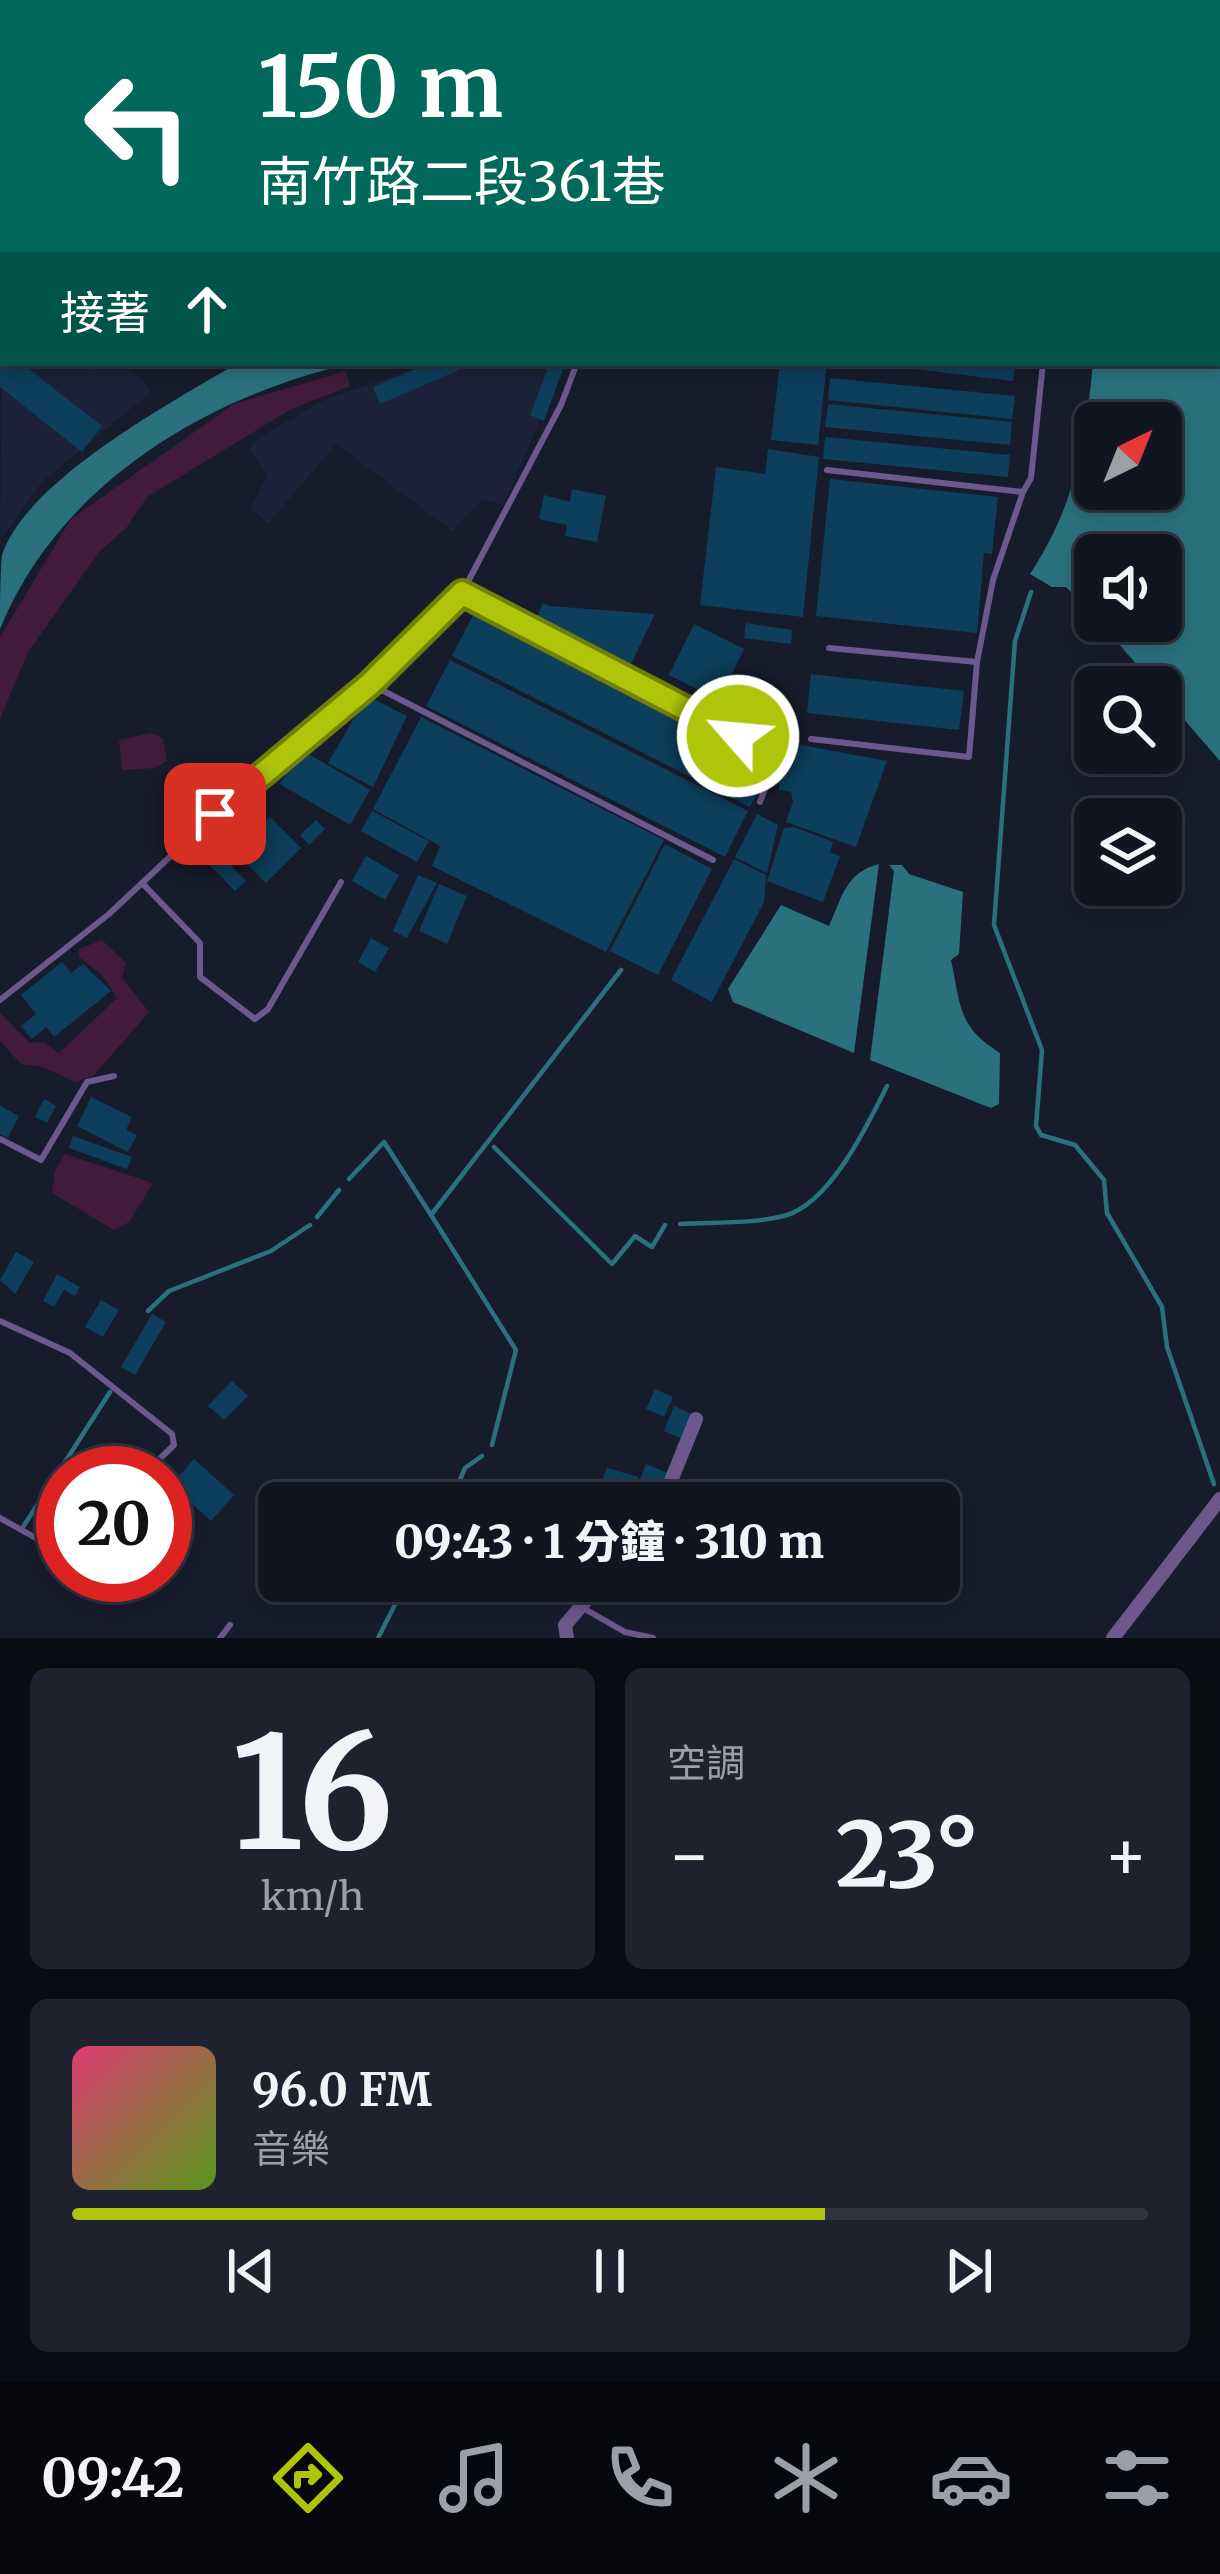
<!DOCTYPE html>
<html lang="zh-TW">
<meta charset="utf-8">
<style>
:root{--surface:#111522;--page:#1e222f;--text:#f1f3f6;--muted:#9c9fa5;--line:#303440;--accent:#aec50a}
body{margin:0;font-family:Merriweather,"Noto Sans TC",serif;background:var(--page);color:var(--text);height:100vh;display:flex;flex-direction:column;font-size:45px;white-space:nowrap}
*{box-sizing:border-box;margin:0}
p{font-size:39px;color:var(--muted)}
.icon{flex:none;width:66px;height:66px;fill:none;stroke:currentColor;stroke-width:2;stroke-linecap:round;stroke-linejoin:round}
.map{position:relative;height:1638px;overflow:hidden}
.sheet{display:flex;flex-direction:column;gap:30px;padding:30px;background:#090c13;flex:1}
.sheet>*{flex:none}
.hud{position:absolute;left:0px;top:0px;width:1221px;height:366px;box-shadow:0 6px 18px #0003,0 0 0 3px var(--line);background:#00695c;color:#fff;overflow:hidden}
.needle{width:78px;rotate:43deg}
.tools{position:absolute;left:1074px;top:402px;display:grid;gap:24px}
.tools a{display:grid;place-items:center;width:108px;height:108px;border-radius:18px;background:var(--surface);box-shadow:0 6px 18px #0003,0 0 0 3px var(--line);font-size:60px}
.speed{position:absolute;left:36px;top:1446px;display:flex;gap:24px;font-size:60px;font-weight:700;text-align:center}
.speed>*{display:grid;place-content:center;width:156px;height:156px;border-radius:50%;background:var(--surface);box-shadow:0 6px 18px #0003,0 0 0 3px var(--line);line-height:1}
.speed .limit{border:18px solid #d22;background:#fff;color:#111}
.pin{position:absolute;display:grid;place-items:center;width:102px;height:102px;color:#fff;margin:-51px;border-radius:24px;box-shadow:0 6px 18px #0006}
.me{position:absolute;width:132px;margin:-66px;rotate:297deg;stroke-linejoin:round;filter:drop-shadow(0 0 9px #0008)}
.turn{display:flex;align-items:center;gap:42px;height:252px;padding:0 60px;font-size:54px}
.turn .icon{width:156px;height:156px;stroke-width:2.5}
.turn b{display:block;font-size:84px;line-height:102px}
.then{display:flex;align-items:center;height:114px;padding:0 60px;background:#0003;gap:24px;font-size:45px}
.big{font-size:90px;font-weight:800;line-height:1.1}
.sheet .widget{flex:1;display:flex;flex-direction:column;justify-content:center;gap:18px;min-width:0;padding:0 42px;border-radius:18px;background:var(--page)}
.sheet .dial{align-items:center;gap:0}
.dial b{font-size:156px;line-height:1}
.song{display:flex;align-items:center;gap:36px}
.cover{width:144px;height:144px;border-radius:18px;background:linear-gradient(135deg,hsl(340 70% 55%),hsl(90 70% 35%))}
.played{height:12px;border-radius:6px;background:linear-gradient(90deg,var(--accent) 70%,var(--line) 70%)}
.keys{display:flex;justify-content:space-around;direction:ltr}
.heat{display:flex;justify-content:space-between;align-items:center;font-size:66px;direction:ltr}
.sheet .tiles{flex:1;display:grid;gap:30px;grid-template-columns:1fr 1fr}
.widget:last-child{grid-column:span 2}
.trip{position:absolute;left:258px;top:1482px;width:702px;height:120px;border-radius:18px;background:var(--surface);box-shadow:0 6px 18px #0003,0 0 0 3px var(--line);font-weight:800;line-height:120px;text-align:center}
.dock{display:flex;height:192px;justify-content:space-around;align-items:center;background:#07080e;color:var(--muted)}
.dock .icon{width:84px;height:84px}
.dock .on{color:var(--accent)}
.dock b{font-size:54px;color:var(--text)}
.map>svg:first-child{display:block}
.built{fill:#1c2239}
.green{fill:#421a3c}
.water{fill:#2a717d;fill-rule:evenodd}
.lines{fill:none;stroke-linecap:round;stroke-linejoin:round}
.stream{stroke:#2a717d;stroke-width:4.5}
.building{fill:#0d3e5b}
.service{stroke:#6c588a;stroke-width:6}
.minor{stroke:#6c588a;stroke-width:14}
.route-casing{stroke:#718006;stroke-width:30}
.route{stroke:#aec50a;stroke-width:21}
</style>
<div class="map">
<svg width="1220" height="1638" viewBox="0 0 1220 1638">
<rect width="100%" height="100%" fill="#171c2d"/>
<path class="built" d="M3,259v104h125l23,29 -109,90 -42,58z
M430,363h135l-62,142 -21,-6 -30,32 -116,-87 -68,80 -17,-16 16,-32 -17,-27 6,-9 66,-39z"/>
<path class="green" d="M346,371l4,15 -59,23 -144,88 -20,30 -28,25 -71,100 -28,67v-82l71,-118 163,-115z
M151,733l12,5 4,23 -12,7 -33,2 -3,-30z
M102,940l24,23 -4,15 27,34 -56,64 -18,6 -32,-15 -22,-3 -21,-23v-28l30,30 13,-1 16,11 58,-55 -14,-22 -24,-19v-8z
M65,1154l88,29 -24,39 -15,8 -62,-37 3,-22z"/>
<path class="water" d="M1218,226l2,2v533l-121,-140h62v-66h-66v61l-29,-29h-14l-22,-13c46,-71 55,-128 63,-211h125zM1161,423v66h-66v-66z
M238,363h116c-146,32 -296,122 -354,266 0,-22 0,-53 2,-74 25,-75 170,-153 236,-192z
M879,864l-25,189 -121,-51 -5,-13 53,-84 48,21c13,-29 17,-54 50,-62z
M889,865h13l7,9 54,18 -4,62 -8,6c10,47 7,67 49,93l-1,51 -8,4 -121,-48 24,-189z"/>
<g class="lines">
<path class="stream" d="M373,3l1,-3
M1031,592l-16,49 -21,284 48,125 -6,76 5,9 34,10 29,35 3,33 55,94 5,40 47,137
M494,1147l118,117 23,-28 17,11 13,-22
M349,1179l35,-37 47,73
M317,1217l22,-27
M680,1224c34,-2 71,0 104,-8 46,-12 83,-90 103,-130
M148,1311l21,-20 102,-40 39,-26
M492,1445l24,-95 -85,-135 190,-245
M450,1503l15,-35 17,-12
M23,1527l87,-135
M378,1638l29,-57"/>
</g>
<path class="building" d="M0,363h21l81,63 -20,26 -82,-65z
M430,363h26l3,7 -79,34 -7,-17z
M550,363h15l-21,58 -14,-6z
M780,363h47l-9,82 -47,-5z
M865,363h150l-2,18z
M830,378l185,18 -3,23 -184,-19z
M828,404l184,18 -2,23 -185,-18z
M825,437l185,18 -2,22 -185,-18z
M768,449l51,8 -16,160 -103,-12 16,-138 49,7z
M830,479l168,18 -6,57 -8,-1 -7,80 -161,-17z
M572,489l34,7 -9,46 -32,-6 2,-11 -28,-6 5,-24 26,7z
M543,603l6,3 106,8 -28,58 -93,-48z
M474,613l298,151 -22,43 -298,-151z
M746,623l46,7 -1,14 -47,-6z
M694,624l50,25 -25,51 -50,-25z
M450,660l298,151 -23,46 -299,-151z
M811,674l153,17 -5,39 -152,-17z
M367,696l40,20 -34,71 -45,-24z
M421,717l243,123 -58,112 -174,-86 8,-20 -67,-37z
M796,744l91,17 -31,86 -70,-25 7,-20 -2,-10 -12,-2 2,-34h14z
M300,749l70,41 -20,35 -70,-41z
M372,811l57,30 -12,21 -56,-31z
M757,814l21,11 -11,48 -32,-16z
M270,817l31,31 -35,35 -33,-34z
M316,820l9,9 -16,16 -9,-10z
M794,827l39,15 -3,10 10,4 -17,46 -56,-21 17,-53z
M209,843l37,38 -11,10 -37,-38z
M665,844l47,25 -54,106 -48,-24z
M366,856l33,19 -14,25 -33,-19z
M734,859l32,16 -2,27 -52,100 -41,-22z
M418,875l19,8 -30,55 -14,-7z
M439,884l28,12 -20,48 -28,-13z
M371,938l18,10 -14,24 -17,-10z
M62,962l9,11 12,-9 28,27 -57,46 -8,-10 -14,12 -11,-13 15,-12 -15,-19z
M91,1097l41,20 -6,13 11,5 -9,17 -51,-26z
M44,1099l12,7 -9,17 -12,-6z
M0,1106l19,10 -11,22 -8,-4z
M73,1136l59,21 -5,12 -58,-21z
M16,1252l18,10 -19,32 -15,-14z
M57,1274l23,13 -5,9 -11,-6 -10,17 -11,-6z
M101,1300l18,10 -16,27 -18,-10z
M152,1314l14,8 -31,53 -14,-8z
M232,1381l16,15 -24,24 -16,-14z
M655,1389l18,8 -9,20 -18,-8z
M674,1406l20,9 -11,24 -19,-8z
M194,1459l40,36 -23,26 -40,-36z
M646,1464l22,9 -12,30h-25z
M607,1468l32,9 -11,26 -23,-5 4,-9 -9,-4z
M113,1575l8,7 -8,8 -9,4 -10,-9z"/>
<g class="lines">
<path class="service" d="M581,0l1,3
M697,0v3
M1002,3l1,-3
M0,270l3,-5
M0,309h3
M89,363l2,3
M827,470l196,22 8,-14 12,-115
M462,593l315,163 -17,46
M829,648l148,14 16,-82 30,-88
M370,684l343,176
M811,739l158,18 8,-95
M142,883l58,60v34l55,42 13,-10 73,-127
M0,1000l109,-86 130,-122 131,-108 92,-91 99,-188 16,-42
M0,1139l41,21 46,-78 27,-6
M0,1321l70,32 102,81 2,11 -29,28
M0,1518l63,35
M583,1608l42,24 28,6
M220,1638l10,-13"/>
<path class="minor" d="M338,3l2,-3
M662,1503l34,-84
M567,1638l-2,-13 30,-35 47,-9
M1113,1638l107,-139"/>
</g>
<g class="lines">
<defs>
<path id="route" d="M215,814l155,-130 92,-91 276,143"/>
</defs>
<use href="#route" class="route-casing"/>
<use href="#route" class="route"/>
</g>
</svg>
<div class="tools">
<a><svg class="needle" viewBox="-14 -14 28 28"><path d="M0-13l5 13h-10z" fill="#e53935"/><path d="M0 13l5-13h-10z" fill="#9c9fa5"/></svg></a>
<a><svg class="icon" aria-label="sound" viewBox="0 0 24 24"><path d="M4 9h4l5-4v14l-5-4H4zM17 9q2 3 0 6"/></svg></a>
<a><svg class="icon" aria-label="search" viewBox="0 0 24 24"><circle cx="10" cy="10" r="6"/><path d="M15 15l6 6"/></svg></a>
<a><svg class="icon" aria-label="layers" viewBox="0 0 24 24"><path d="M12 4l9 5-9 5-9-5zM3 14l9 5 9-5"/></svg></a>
</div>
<div class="speed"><div class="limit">20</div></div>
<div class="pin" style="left:215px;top:814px;background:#d93025"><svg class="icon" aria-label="arrive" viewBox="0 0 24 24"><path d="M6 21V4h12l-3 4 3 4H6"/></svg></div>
<svg class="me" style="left:738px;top:736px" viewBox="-20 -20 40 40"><circle r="17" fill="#aec50a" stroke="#fff" stroke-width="3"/><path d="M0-11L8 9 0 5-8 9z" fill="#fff"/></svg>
<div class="trip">09:43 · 1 分鐘 · 310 m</div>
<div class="hud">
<div class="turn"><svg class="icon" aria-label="left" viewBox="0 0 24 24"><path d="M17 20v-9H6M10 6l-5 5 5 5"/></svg><div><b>150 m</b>南竹路二段361巷</div></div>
<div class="then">接著<svg class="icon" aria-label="ahead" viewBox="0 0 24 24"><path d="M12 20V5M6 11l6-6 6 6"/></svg></div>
</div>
</div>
<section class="sheet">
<div class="tiles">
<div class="widget dial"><b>16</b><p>km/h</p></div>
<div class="widget"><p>空調</p>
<div class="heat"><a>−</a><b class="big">23°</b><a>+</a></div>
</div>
<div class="widget">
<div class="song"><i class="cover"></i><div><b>96.0 FM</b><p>音樂</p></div></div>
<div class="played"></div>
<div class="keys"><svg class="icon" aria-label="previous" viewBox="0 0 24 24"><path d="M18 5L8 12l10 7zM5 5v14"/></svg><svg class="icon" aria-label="pause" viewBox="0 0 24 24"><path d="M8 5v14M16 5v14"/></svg><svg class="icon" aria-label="next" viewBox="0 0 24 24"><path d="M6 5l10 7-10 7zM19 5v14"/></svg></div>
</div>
</div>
</section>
<nav class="dock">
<b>09:42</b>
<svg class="icon on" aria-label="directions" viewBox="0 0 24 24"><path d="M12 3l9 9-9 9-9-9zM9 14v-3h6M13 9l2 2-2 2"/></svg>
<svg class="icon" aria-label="music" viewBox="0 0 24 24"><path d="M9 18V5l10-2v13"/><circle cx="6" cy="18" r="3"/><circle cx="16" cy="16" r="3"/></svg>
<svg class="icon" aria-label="phone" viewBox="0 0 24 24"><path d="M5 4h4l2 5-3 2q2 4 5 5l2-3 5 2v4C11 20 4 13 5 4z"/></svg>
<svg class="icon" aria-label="climate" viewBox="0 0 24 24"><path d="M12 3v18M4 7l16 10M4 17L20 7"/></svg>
<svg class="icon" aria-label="car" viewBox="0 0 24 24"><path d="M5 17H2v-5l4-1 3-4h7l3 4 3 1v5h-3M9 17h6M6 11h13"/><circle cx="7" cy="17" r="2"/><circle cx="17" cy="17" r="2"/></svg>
<svg class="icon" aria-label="filters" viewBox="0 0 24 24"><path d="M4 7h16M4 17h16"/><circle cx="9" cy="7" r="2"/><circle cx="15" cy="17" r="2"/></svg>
</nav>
